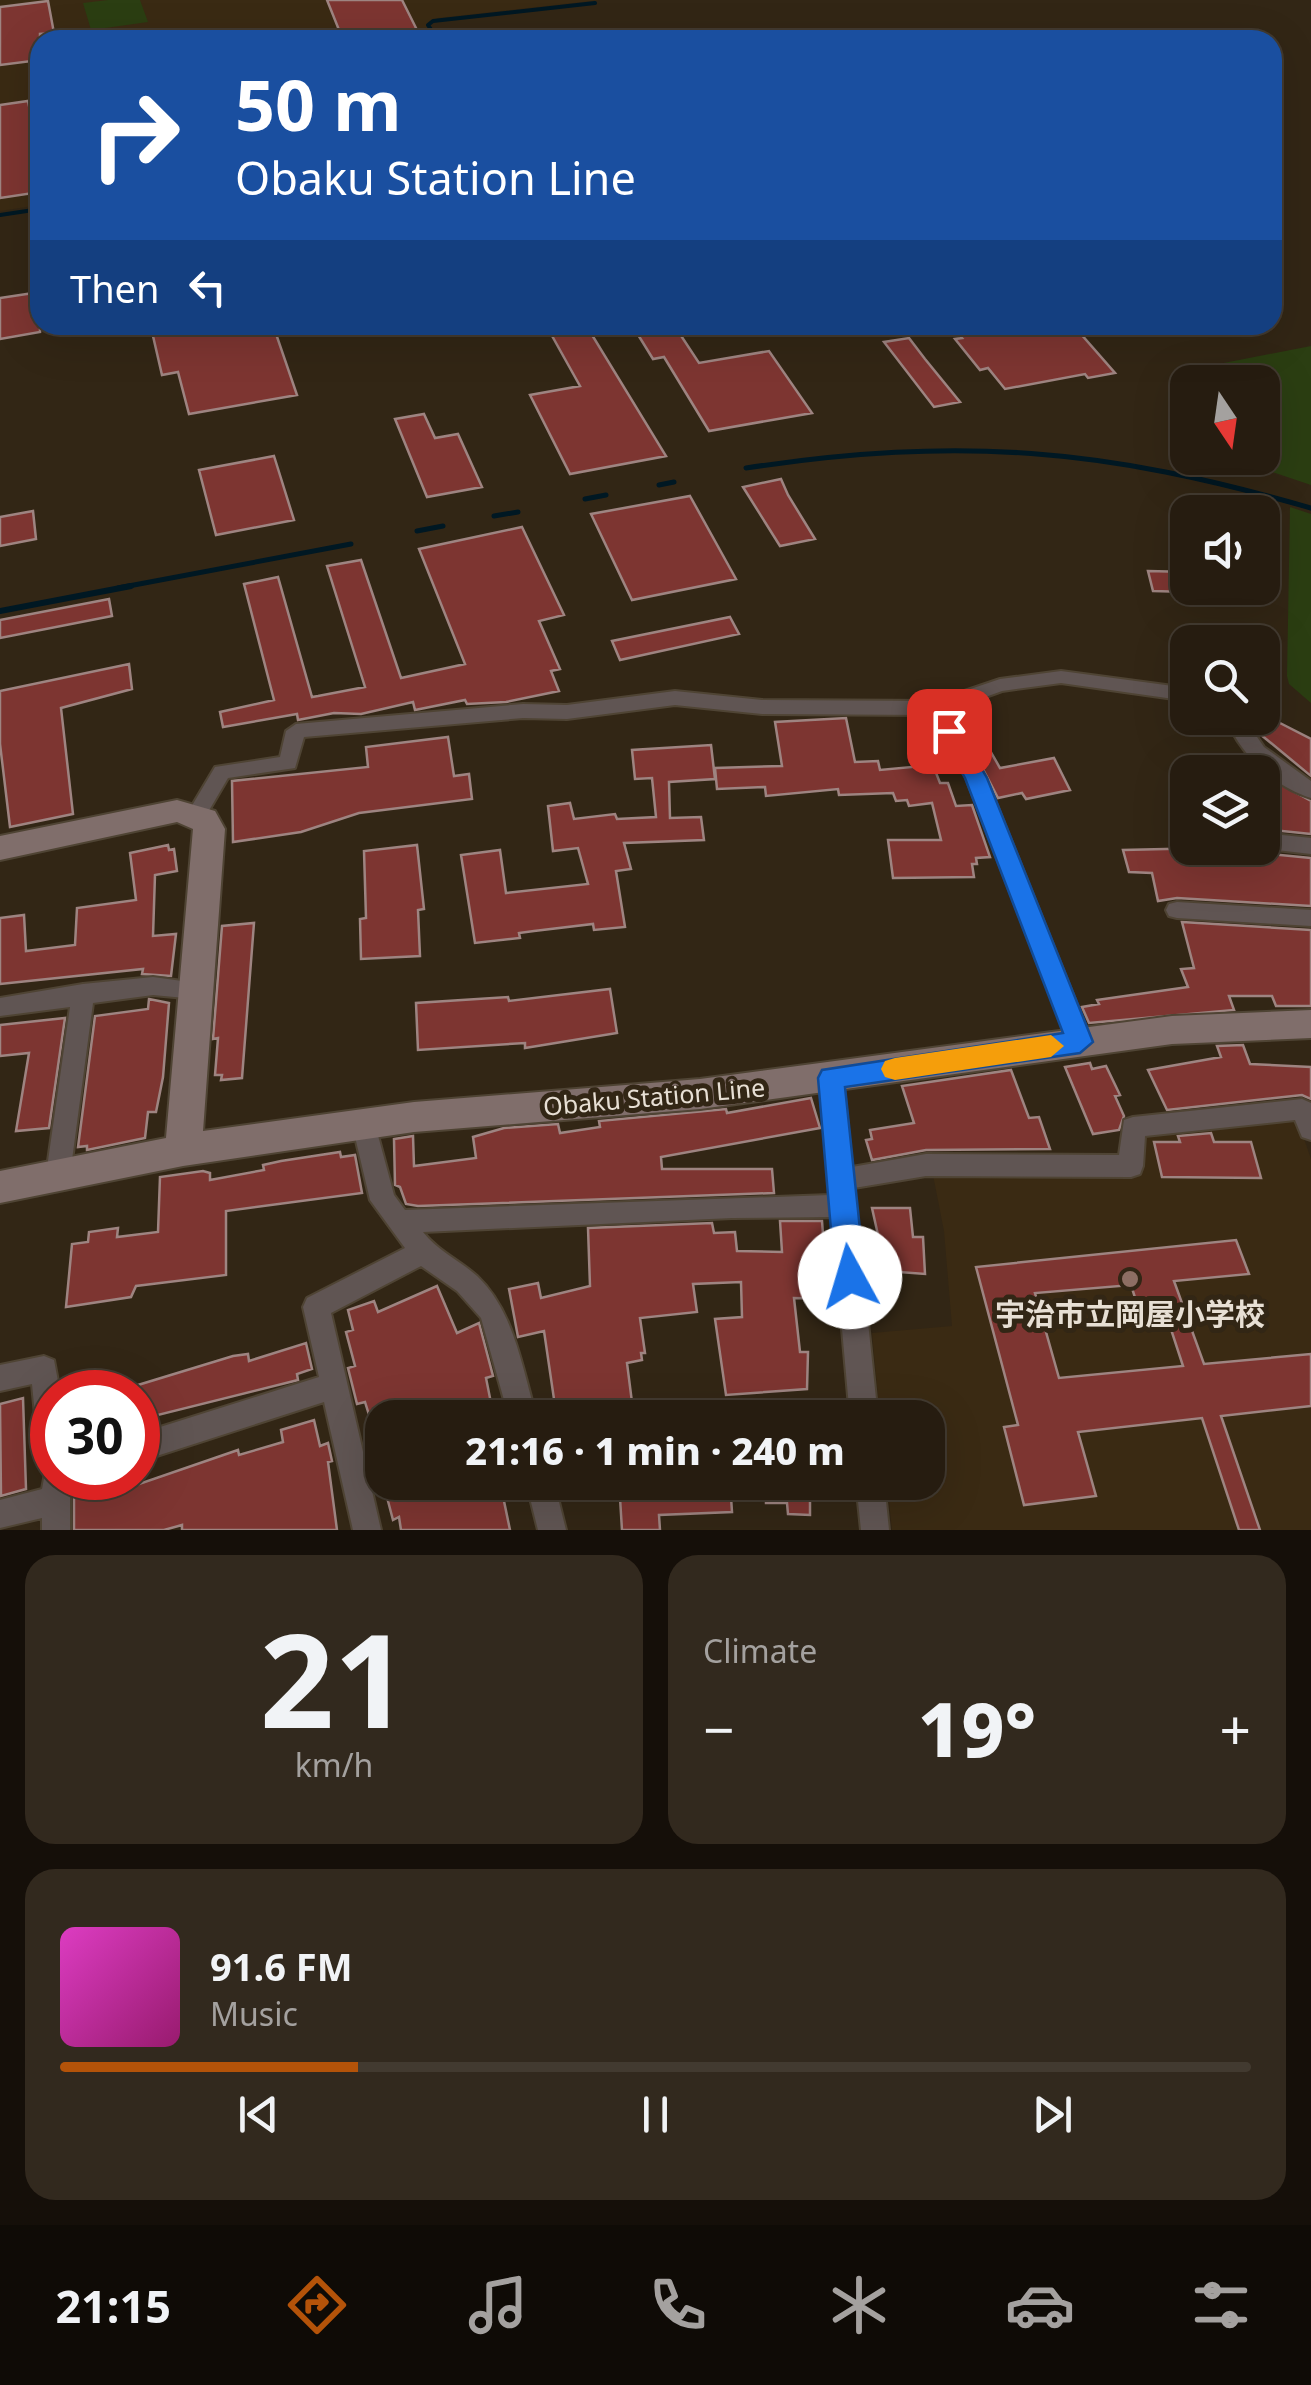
<!DOCTYPE html>
<meta charset="utf-8">
<style>
:root{--surface:#261c10;--page:#32291e;--text:#f1f3f6;--muted:#a4a19f;--line:#423a30;--accent:#b45309}
body{margin:0;font-family:"Noto Sans","Noto Sans JP",sans-serif;background:var(--page);color:var(--text);height:100vh;display:flex;flex-direction:column;font-size:38px;white-space:nowrap}
*{box-sizing:border-box;margin:0}
p{font-size:32px;color:var(--muted)}
.icon{flex:none;width:55px;height:55px;fill:none;stroke:currentColor;stroke-width:2;stroke-linecap:round;stroke-linejoin:round}
.map{position:relative;height:1530px;overflow:hidden}
.sheet{display:flex;flex-direction:column;gap:25px;padding:25px;background:#150f09;flex:1}
.sheet>*{flex:none}
.top-card{position:absolute;left:30px;top:30px;width:1252px;height:305px;border-radius:30px;box-shadow:0 10px 40px #0002,0 0 0 2px var(--line);background:#1a4fa0;color:#fff;overflow:hidden}
.needle{width:65px;rotate:167deg}
.buttons{position:absolute;left:1170px;top:365px;display:grid;gap:20px}
.buttons a{display:grid;place-items:center;width:110px;height:110px;border-radius:20px;background:var(--surface);box-shadow:0 10px 40px #0002,0 0 0 2px var(--line);font-size:50px}
.speed{position:absolute;left:30px;top:1370px;display:flex;gap:20px;font-size:50px;font-weight:700;text-align:center}
.speed>*{display:grid;place-content:center;width:130px;height:130px;border-radius:50%;background:var(--surface);box-shadow:0 10px 40px #0002,0 0 0 2px var(--line);line-height:1}
.speed .limit{border:15px solid #d22;background:#fff;color:#111}
.pin{position:absolute;display:grid;place-items:center;width:85px;height:85px;color:#fff;margin:-42px;border-radius:20px;box-shadow:0 5px 15px #0006}
.me{position:absolute;width:110px;margin:-55px;rotate:354deg;stroke-linejoin:round;filter:drop-shadow(0 0 8px #0008)}
.turn{display:flex;align-items:center;gap:35px;height:210px;padding:0 40px;font-size:45px}
.turn .icon{width:130px;height:130px;stroke-width:2.5}
.turn b{display:block;font-size:70px;line-height:85px}
.then{display:flex;align-items:center;height:95px;padding:0 40px;background:#0003;gap:20px;font-size:38px}
.big{font-size:75px;font-weight:800;line-height:1.1}
.sheet .widget{flex:1;display:flex;flex-direction:column;justify-content:center;gap:15px;min-width:0;padding:0 35px;border-radius:30px;background:var(--page)}
.sheet .dial{align-items:center;gap:0}
.dial b{font-size:130px;line-height:1}
.song{display:flex;align-items:center;gap:30px}
.cover{width:120px;height:120px;border-radius:15px;background:linear-gradient(135deg,hsl(310 70% 55%),hsl(320 70% 35%))}
.played{height:10px;border-radius:5px;background:linear-gradient(90deg,var(--accent) 25%,var(--line) 25%)}
.keys{display:flex;justify-content:space-around;direction:ltr}
.heat{display:flex;justify-content:space-between;align-items:center;font-size:55px;direction:ltr}
.sheet .tiles{flex:1;display:grid;gap:25px;grid-template-columns:1fr 1fr}
.widget:last-child{grid-column:span 2}
.trip{position:absolute;left:365px;top:1400px;width:580px;height:100px;border-radius:30px;background:var(--surface);box-shadow:0 10px 40px #0002,0 0 0 2px var(--line);font-weight:800;line-height:100px;text-align:center}
.dock{display:flex;height:160px;justify-content:space-around;align-items:center;background:#0f0b06;color:var(--muted)}
.dock .icon{width:70px;height:70px}
.dock .on{color:var(--accent)}
.dock b{font-size:45px;color:var(--text)}
.map>svg:first-child{display:block}
.built{fill:#3a2a13}
.green{fill:#2b3e12}
.lines{fill:none;stroke-linecap:round;stroke-linejoin:round}
.stream-far2{stroke:#001823;stroke-width:4}
.stream-far1{stroke:#001823;stroke-width:5}
.stream{stroke:#001823;stroke-width:6}
.building{fill:#7d3531;stroke:#9e8481;stroke-width:2.5;fill-rule:evenodd}
.street-casing{stroke:#4f4434;stroke-width:4}
.secondary-casing{stroke:#4f4434;stroke-width:4}
.street{fill:#605553;fill-rule:evenodd}
.secondary{fill:#806e6b;fill-rule:evenodd}
.route{fill:#1a73e8;stroke:#114b97;stroke-width:2.5}
.slow{fill:#f59e0b}
.education-dot{fill:#8d6e63;stroke:#322615;stroke-width:4}
.labels{text-anchor:middle;dominant-baseline:central;stroke-width:10;stroke-linejoin:round;paint-order:stroke}
.street-label{font-size:25px;fill:#e7dfd4;stroke:#322615}
.near-poi-label{font-size:30px;font-weight:bold;fill:#e7dfd4;stroke:#322615}
</style>
<div class="map">
<svg width="1311" height="1530" viewBox="0 0 1311 1530">
<rect width="100%" height="100%" fill="#322615"/>
<path class="built" d="M0,0h600l-162,18 -12,8 10,14h-396v165l-40,6z
M1290,1117l10,10 11,32v371h-419l-5,-47 41,-1v-64l-48,-1 -8,-84 80,-7 -8,-95 -12,-61 209,4v-39z"/>
<path class="green" d="M108,0h32l8,22 -57,8 -8,-27z
M1311,346v139l-71,-24 22,-3v-76h-65l-8,-7 4,-6z
M1290,507l21,7v189l-22,-19 -2,-8z"/>
<g class="lines">
<path class="stream-far2" d="M438,40l-10,-15 5,-4 162,-18
M0,215l40,-6"/>
<path class="stream-far1" d="M746,468c214,-32 358,-20 565,40
M659,485l15,-3
M585,499l21,-4
M494,516l24,-4
M417,531l26,-5
M118,588l233,-44"/>
<path class="stream" d="M0,611l131,-25"/>
</g>
<path class="building" d="M327,0h75l18,36 -77,4z
M48,1l6,32 -14,1v26l-40,5v-58z
M28,101l12,59v32l-40,6v-93z
M40,292v40l-40,7v-41z
M219,325h54l24,70 -108,19 -11,-42 -16,3 -9,-39z
M546,325h40l80,131 -96,18 -40,-79 50,-9z
M632,325h42l25,38 70,-12 43,62 -103,18 -45,-74 -11,2z
M951,325h122l42,48 -27,5 -3,-4 -80,15 -17,-21 -8,2 -25,-31 7,-1z
M909,338l16,21 35,43 -26,5 -50,-65z
M424,414l11,24 23,-4 24,53 -55,10 -32,-78z
M274,456l20,64 -78,15 -17,-65z
M781,479l7,16 27,44 -35,7 -37,-59z
M690,496l46,83 -104,21 -41,-86z
M33,511l3,28 -36,7v-29z
M522,527l42,88 -25,6 21,48 -9,2 8,20 -53,11 -39,2 -2,-4 -50,10 -2,-8 -52,12 -27,-1 -36,7 -1,-6 -74,13 -3,-15 54,-12 -30,-116 34,-7 34,120 6,-1 47,-9 -38,-121 34,-6 40,118 64,-14 -46,-115z
M1148,571l40,1v20l-35,-1z
M109,599l3,17 -112,22v-18z
M730,617l9,17 -119,26 -8,-19z
M129,664l3,25 -71,19 12,106 -63,13 -10,-83v-53z
M846,718l9,44 23,-1 2,9 53,-5 7,18h8l8,23 16,-1 18,52 -14,1 1,6h-5l2,13 -81,1 -5,-38h53l-9,-37 -23,3 -2,-6 -11,1 -3,-8 -54,2 -1,-6 -72,7 -1,-9 -48,2 -2,-21 67,-2 -7,-44z
M1278,722l33,17v37l-51,-42z
M448,737l6,39 15,-2 3,25 -113,14 -58,19 -68,10 -1,-61 136,-14 -2,-20z
M984,740l16,28 54,-10 16,32 -44,9 -4,-6 -24,5 -29,-56z
M711,745l4,34 -46,3 1,36 31,-1 3,23 -80,3 7,26 -15,2 9,56 -31,3 -1,-6 -59,7 -15,2 1,5 -45,5 -14,-88 39,-5 6,43 82,-9 -10,-36 -25,3 -5,-45 22,-3 4,16 41,-5 2,5 39,-2 -4,-39 -17,1 -3,-29z
M1262,774l49,27v33l-49,-5z
M168,845l1,5 5,-1 3,22 -22,4 -2,61 23,-2 -5,42 -29,-2 1,-5 -143,15v-66l24,-3 2,36 49,-6 2,-37 59,-8 -6,-47z
M417,845l7,64 -6,1 2,46 -59,3 -1,-40 6,-1 -2,-67z
M1209,848l102,10v48l-134,-8 -19,3 -6,-28 -23,-1 -6,-22z
M1182,922l129,8v76h-35l-4,-10h-43l5,14 -145,13 -7,-16 17,-3 -2,-4 91,-13 -7,-18 13,-1z
M254,923l-12,155 -21,2 1,-5h-7l3,-37 -5,1 9,-113z
M610,989l7,44 -92,15v-5l-107,7 -2,-47 92,-6 1,4z
M149,999l20,4 -6,74 -7,35h-8l-3,26 -58,12v-4l-9,1 17,-131 53,-7z
M65,1018l-16,110 -33,3 13,-78 -29,3v-31z
M1243,1045l7,19 61,3v32l-9,-4 -135,15 -19,-40 73,-13 -4,-11z
M1090,1063l2,6 14,-3 14,29 -5,1 9,20 -5,14 -26,4 -28,-67z
M1011,1070l18,48 10,-1 11,32 -124,1 -54,10 -6,-20 6,-1 -2,-9 44,-7 -12,-37z
M811,1098l9,30 -159,29 1,12h110l2,24 -356,13 -12,-2 -6,-17 -5,-2 -1,-46 19,-3 1,30 62,-8 -3,-21 31,-9 54,-4 2,9 40,-6 -1,-6 127,-12 1,4z
M1211,1133l3,9h37l10,36 -99,-1 -8,-35h26l-2,-6z
M340,1152l1,5 14,-2 7,38 -136,18v64l-82,10 -8,1 -5,11 -65,10 6,-63 16,-2 1,-10 29,-4 -1,9 41,-5 2,-55 43,-6 7,2v7l54,-10 -1,-5 18,-4z
M872,1208h38l3,29h10l2,37 -39,-3z
M780,1221h42l3,39h6l2,39 -39,-1 6,54h8l-1,37 -81,6 -11,-76 27,-2 -1,-35 -48,2 4,28 -57,6 5,35h-4l1,7 -15,3 7,55h-90l-2,-18 12,-1 -10,-68 -26,6 -9,-48 29,-6 3,15 49,-12 -2,-58 124,-5 2,10 21,-1 2,19 45,1z
M1236,1240l13,34 -75,7 30,83 107,-10v52l-90,10 39,114h-21l-37,-112 -124,14 18,64 -72,9 -20,-78 14,-2 -42,-158zM1131,1285l13,41 25,-3 14,43 -124,12 -24,-85z
M437,1286l20,47 22,-10 14,53 -7,2 8,40h-124l-5,-16 -8,2 -9,-36 7,-2 -9,-34 7,-2 -5,-20 26,-9 4,11z
M306,1343l6,26 -15,5 1,6 -160,40v-35l95,-29 15,-2 1,7z
M23,1398l3,91 -25,7 -1,-92z
M314,1420l6,26 8,-3 4,18 -4,1 9,68h-155v-5l-18,5h-90v-34l21,-6 -2,-12h18l5,14 122,-42 1,5 44,-13 -2,-12z
M383,1482h117l10,48h-109l-2,-13 -6,3z
M619,1482h111l2,30 -73,3 1,15h-38z
M766,1482h57l1,18h-14v15l-22,-1 -1,-11h-21z"/>
<g class="lines">
<defs>
<path id="street" d="M1061,671l127,17v13l-127,-18 -59,8 -55,20 39,67 106,264 -4,7 -8,3 -8,-3 -4,-7 -102,-264 -36,-63 -168,-1 -87,-9 -108,14 -44,-1 -219,19 -9,31 -67,10 -24,41h-14l-3,-5 28,-47 65,-10 6,-26 10,-7 227,-20 44,1 108,-14 87,9 173,1 65,-22z
M1226,718h18l20,29 47,34v17c-37,-11 -72,-45 -85,-80z
M1262,833l49,5v16l-53,-6h4z
M1177,902l134,8v16l-134,-8 -8,-2 -3,-6 3,-6z
M153,977l51,7 3,6 -3,6 -8,3 -43,-4 -60,8 -23,172 -3,8 -9,3 -9,-3 -3,-8 24,-168 -70,9v-18l83,-14z
M831,1068l8,3 4,7 9,89 74,-13 193,1 5,-35 9,-3 169,-18 9,4v37l-9,-3 -7,-17 -150,16 -2,30 -3,8 -9,3 -205,-1 -72,12 24,230h-28l-18,-201 -100,1 -309,14c15,19 36,28 54,44 38,36 45,93 60,142h-28l-28,-100 -24,-27 -36,-25 -90,47 50,217h-28l-29,-128 -186,60v-28l181,-57 -16,-70 4,-9 98,-50 -35,-48 -18,-76 3,-7 9,-3 9,3 21,78 11,15 425,-15 -11,-117 4,-7z
M44,1356l10,4 6,32h-8v67l-10,-4 -4,-10 -6,-61 -32,7v-26z
M52,1465v13h18v52h-28v-12l-42,10v-28l42,-11 4,-21z
M526,1482h28l12,48h-28z
M856,1482h28l5,48h-28z"/>
<path id="secondary" d="M177,800l38,11 10,18 -22,302 211,-29 286,-23 472,-63 139,-6v28l-139,6 -472,65 -286,23 -231,34 -183,37v-32l166,-33 27,-309 -16,-7 -177,38v-24z"/>
</defs>
<use href="#street" class="street-casing"/>
<use href="#secondary" class="secondary-casing"/>
<use href="#street" class="street"/>
<use href="#secondary" class="secondary"/>
</g>
<path class="route" d="M949,724l8,2 30,52 106,264 -13,11 -235,34 20,190 -5,9 -10,4 -10,-4 -5,-9 -17,-199 4,-8 241,-37 -98,-255 -27,-47z"/>
<path class="slow" d="M1051,1035l13,11 -13,11 -156,23 -10,-3 -4,-8 4,-8 10,-3z"/>
<circle class="education-dot" cx="1130" cy="1279" r="10"/>
<g class="labels">
<g class="street-label">
<text transform="translate(654 1096) rotate(-5)">Obaku Station Line</text>
</g>
<g class="near-poi-label">
<text x="1130" y="1313">宇治市立岡屋小学校</text>
</g>
</g>
</svg>
<div class="buttons">
<a><svg class="needle" viewBox="-14 -14 28 28"><path d="M0-13l5 13h-10z" fill="#e53935"/><path d="M0 13l5-13h-10z" fill="#a4a19f"/></svg></a>
<a><svg class="icon" aria-label="sound" viewBox="0 0 24 24"><path d="M4 9h4l5-4v14l-5-4H4zM17 9q2 3 0 6"/></svg></a>
<a><svg class="icon" aria-label="search" viewBox="0 0 24 24"><circle cx="10" cy="10" r="6"/><path d="M15 15l6 6"/></svg></a>
<a><svg class="icon" aria-label="layers" viewBox="0 0 24 24"><path d="M12 4l9 5-9 5-9-5zM3 14l9 5 9-5"/></svg></a>
</div>
<div class="speed"><div class="limit">30</div></div>
<div class="pin" style="left:949px;top:731px;background:#d93025"><svg class="icon" aria-label="arrive" viewBox="0 0 24 24"><path d="M6 21V4h12l-3 4 3 4H6"/></svg></div>
<svg class="me" style="left:850px;top:1277px" viewBox="-20 -20 40 40"><circle r="19" fill="#fff"/><path d="M0-13L10 11 0 6-10 11z" fill="#1a73e8"/></svg>
<div class="trip">21:16 · 1 min · 240 m</div>
<div class="top-card">
<div class="turn"><svg class="icon" aria-label="right" viewBox="0 0 24 24"><path d="M7 20v-9h11M14 6l5 5-5 5"/></svg><div><b>50 m</b>Obaku Station Line</div></div>
<div class="then">Then<svg class="icon" aria-label="left" viewBox="0 0 24 24"><path d="M17 20v-9H6M10 6l-5 5 5 5"/></svg></div>
</div>
</div>
<section class="sheet">
<div class="tiles">
<div class="widget dial"><b>21</b><p>km/h</p></div>
<div class="widget"><p>Climate</p>
<div class="heat"><a>−</a><b class="big">19°</b><a>+</a></div>
</div>
<div class="widget">
<div class="song"><i class="cover"></i><div><b>91.6 FM</b><p>Music</p></div></div>
<div class="played"></div>
<div class="keys"><svg class="icon" aria-label="previous" viewBox="0 0 24 24"><path d="M18 5L8 12l10 7zM5 5v14"/></svg><svg class="icon" aria-label="pause" viewBox="0 0 24 24"><path d="M8 5v14M16 5v14"/></svg><svg class="icon" aria-label="next" viewBox="0 0 24 24"><path d="M6 5l10 7-10 7zM19 5v14"/></svg></div>
</div>
</div>
</section>
<nav class="dock">
<b>21:15</b>
<svg class="icon on" aria-label="directions" viewBox="0 0 24 24"><path d="M12 3l9 9-9 9-9-9zM9 14v-3h6M13 9l2 2-2 2"/></svg>
<svg class="icon" aria-label="music" viewBox="0 0 24 24"><path d="M9 18V5l10-2v13"/><circle cx="6" cy="18" r="3"/><circle cx="16" cy="16" r="3"/></svg>
<svg class="icon" aria-label="phone" viewBox="0 0 24 24"><path d="M5 4h4l2 5-3 2q2 4 5 5l2-3 5 2v4C11 20 4 13 5 4z"/></svg>
<svg class="icon" aria-label="climate" viewBox="0 0 24 24"><path d="M12 3v18M4 7l16 10M4 17L20 7"/></svg>
<svg class="icon" aria-label="car" viewBox="0 0 24 24"><path d="M5 17H2v-5l4-1 3-4h7l3 4 3 1v5h-3M9 17h6M6 11h13"/><circle cx="7" cy="17" r="2"/><circle cx="17" cy="17" r="2"/></svg>
<svg class="icon" aria-label="filters" viewBox="0 0 24 24"><path d="M4 7h16M4 17h16"/><circle cx="9" cy="7" r="2"/><circle cx="15" cy="17" r="2"/></svg>
</nav>
